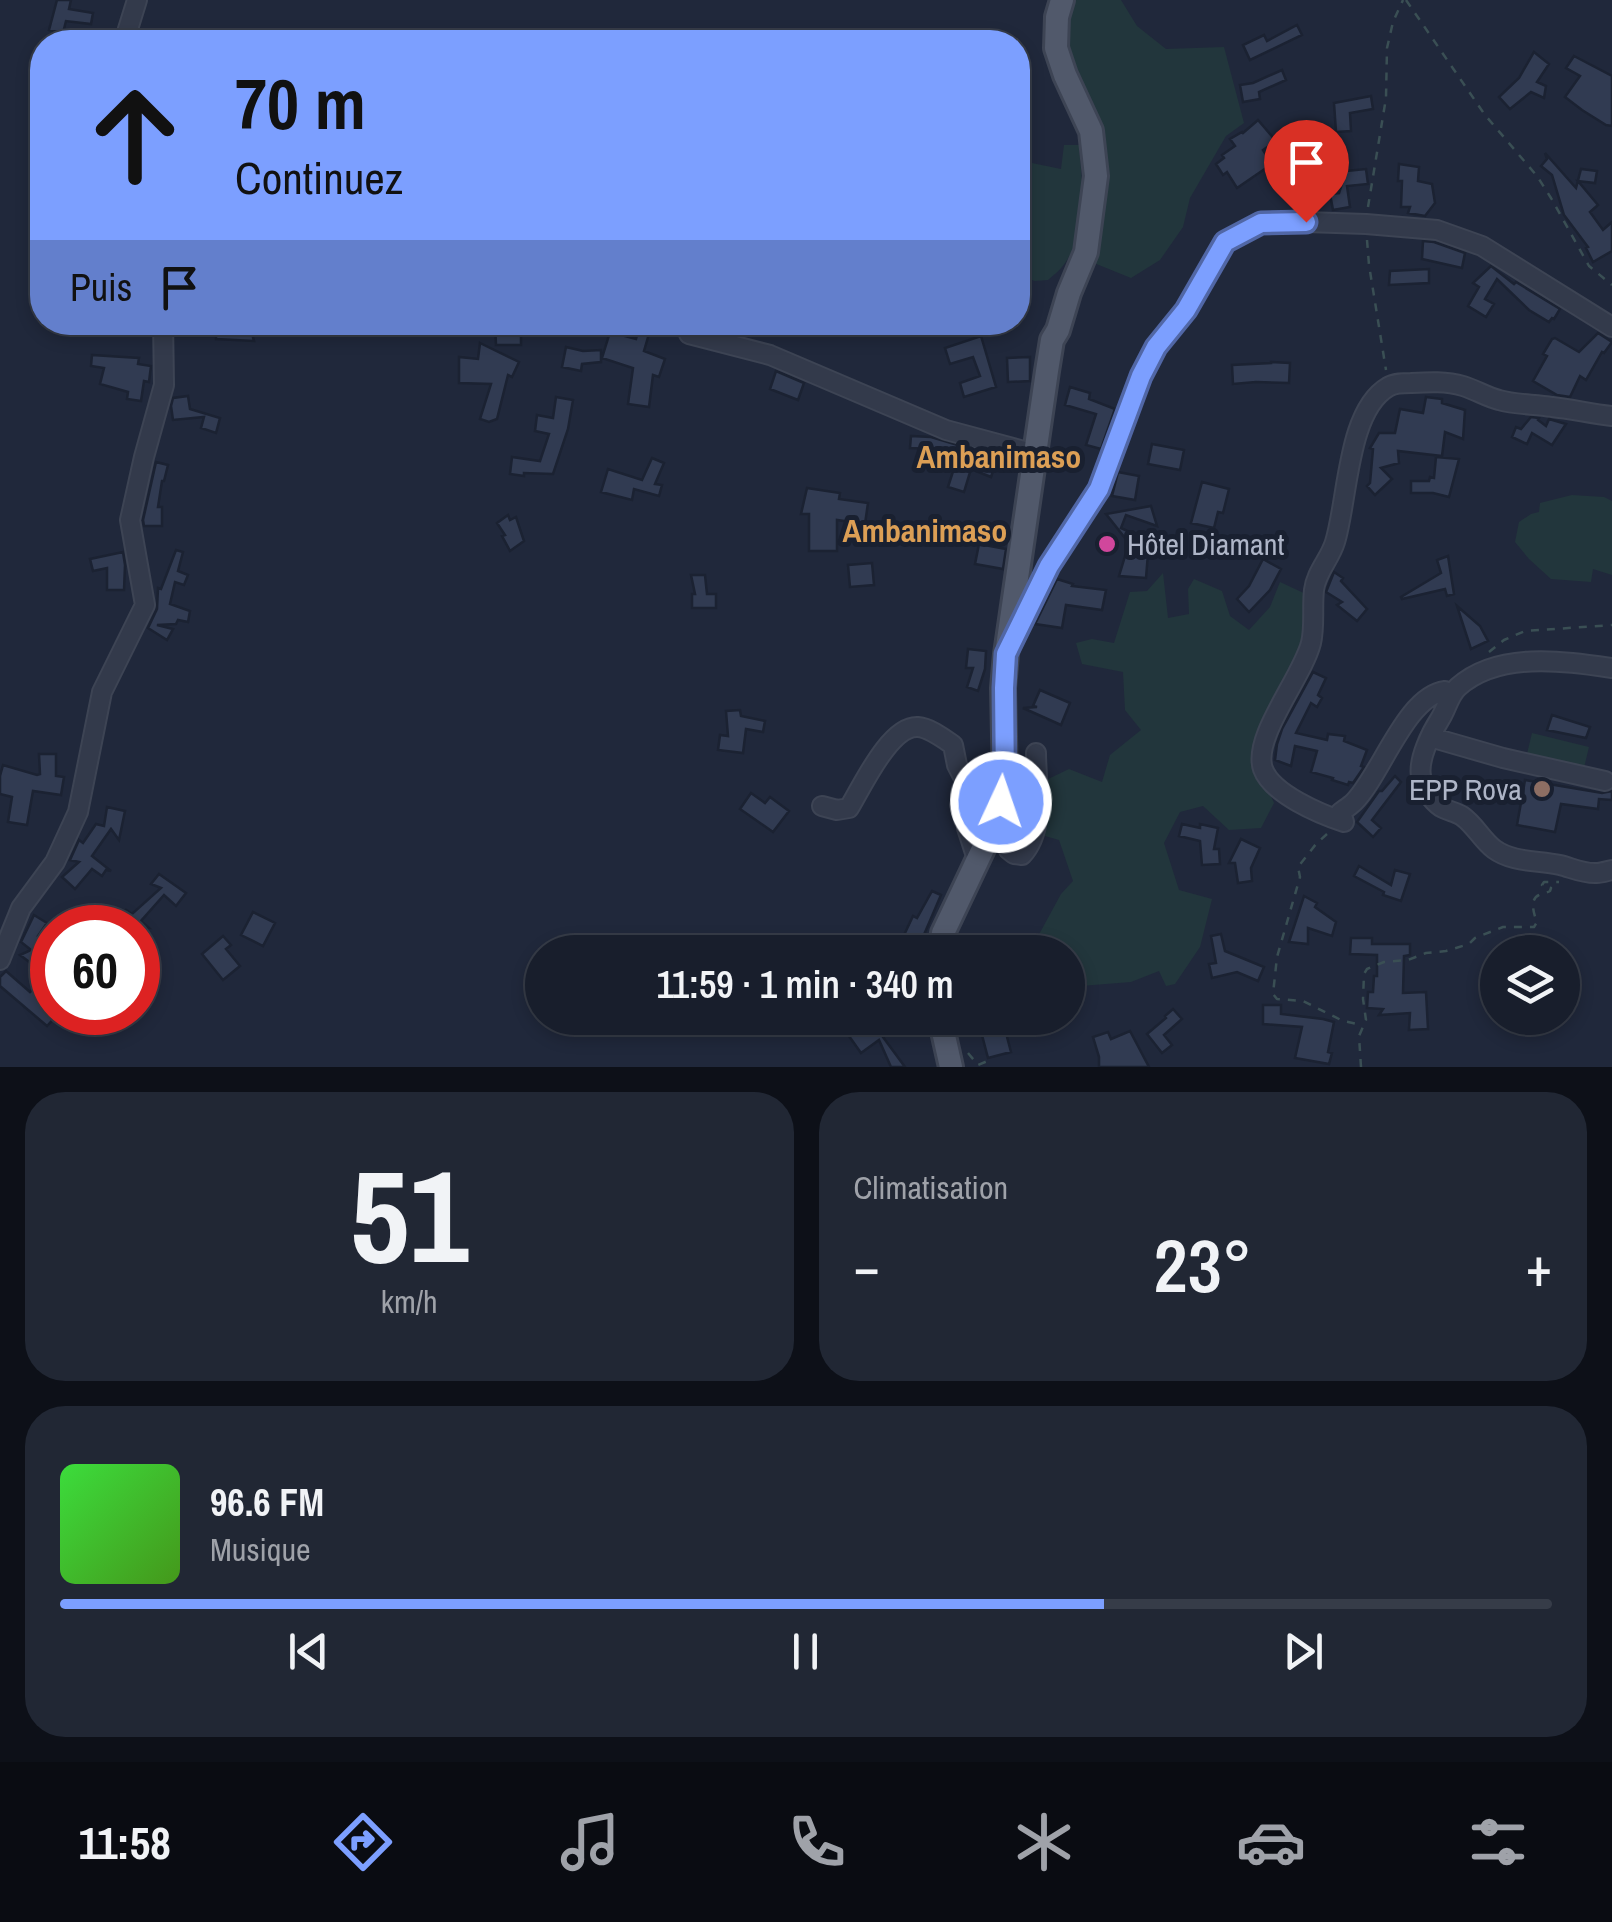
<!DOCTYPE html>
<html lang="fr">
<meta charset="utf-8">
<style>
:root{--surface:#181e2c;--page:#212734;--text:#f1f3f6;--muted:#9fa2a9;--line:#363c48;--accent:#7c9fff}
body{margin:0;font-family:"Archivo Narrow",sans-serif;background:var(--page);color:var(--text);height:100vh;display:flex;flex-direction:column;font-size:38px;white-space:nowrap}
*{box-sizing:border-box;margin:0}
p{font-size:32px;color:var(--muted)}
.icon{flex:none;width:55px;height:55px;fill:none;stroke:currentColor;stroke-width:2;stroke-linecap:round;stroke-linejoin:round}
.map{position:relative;height:1067px;overflow:hidden}
.details{display:flex;flex-direction:column;gap:25px;padding:25px;background:#0d1018;flex:1}
.details>*{flex:none}
.guide{position:absolute;left:30px;top:30px;width:1000px;height:305px;border-radius:40px;box-shadow:0 5px 15px #0003,0 0 0 2px var(--line);background:#7c9fff;color:#111;overflow:hidden}
.buttons{position:absolute;left:1480px;top:935px;display:grid;gap:20px}
.buttons a{display:grid;place-items:center;width:100px;height:100px;border-radius:50%;background:var(--surface);box-shadow:0 5px 15px #0003,0 0 0 2px var(--line);font-size:50px}
.speed{position:absolute;left:30px;top:905px;display:flex;gap:20px;font-size:50px;font-weight:700;text-align:center}
.speed>*{display:grid;place-content:center;width:130px;height:130px;border-radius:50%;background:var(--surface);box-shadow:0 5px 15px #0003,0 0 0 2px var(--line);line-height:1}
.speed .limit{border:15px solid #d22;background:#fff;color:#111}
.pin{position:absolute;display:grid;place-items:center;width:85px;height:85px;color:#fff;margin:-102px -42px;border-radius:50% 50% 50% 0;rotate:-45deg;box-shadow:0 0 10px #0007}
.pin .icon{rotate:45deg}
.me{position:absolute;width:110px;margin:-55px;rotate:3deg;stroke-linejoin:round;filter:drop-shadow(0 0 8px #0008)}
.turn{display:flex;align-items:center;gap:35px;height:210px;padding:0 40px;font-size:45px}
.turn .icon{width:130px;height:130px;stroke-width:2.5}
.turn b{display:block;font-size:70px;line-height:85px}
.then{display:flex;align-items:center;height:95px;padding:0 40px;background:#0003;gap:20px;font-size:38px}
.big{font-size:75px;font-weight:600;line-height:1.1}
.details .widget{flex:1;display:flex;flex-direction:column;justify-content:center;gap:15px;min-width:0;padding:0 35px;border-radius:40px;background:var(--page)}
.details .dial{align-items:center;gap:0}
.dial b{font-size:130px;line-height:1}
.song{display:flex;align-items:center;gap:30px}
.cover{width:120px;height:120px;border-radius:15px;background:linear-gradient(135deg,hsl(120 70% 55%),hsl(100 70% 35%))}
.played{height:10px;border-radius:5px;background:linear-gradient(90deg,var(--accent) 70%,var(--line) 70%)}
.keys{display:flex;justify-content:space-around;direction:ltr}
.heat{display:flex;justify-content:space-between;align-items:center;font-size:55px;direction:ltr}
.details .tiles{flex:1;display:grid;gap:25px;grid-template-columns:1fr 1fr}
.widget:last-child{grid-column:span 2}
.trip{position:absolute;left:525px;top:935px;width:560px;height:100px;border-radius:50px;background:var(--surface);box-shadow:0 5px 15px #0003,0 0 0 2px var(--line);font-weight:600;line-height:100px;text-align:center}
.dock{display:flex;height:160px;justify-content:space-around;align-items:center;background:#0a0c12;color:var(--muted)}
.dock .icon{width:70px;height:70px}
.dock .current{color:var(--accent)}
.dock b{font-size:45px;color:var(--text)}
.map>svg:first-child{display:block}
.green{fill:#22363c}
.building{fill:#313b52;stroke:#1b2232;stroke-width:2.5}
.lines{fill:none;stroke-linecap:round;stroke-linejoin:round}
.minor-casing{stroke:#3d4454;stroke-width:22}
.major-casing{stroke:#3d4454;stroke-width:28}
.path{stroke:#3a4f54;stroke-width:2.5;stroke-dasharray:8 8;stroke-linecap:butt}
.minor{stroke:#333a4b;stroke-width:18}
.major{stroke:#51596b;stroke-width:22}
.route-casing{stroke:#5167a6;stroke-width:25}
.route{stroke:#7c9fff;stroke-width:18}
.hotel-dot{fill:#d1479c;stroke:#192030;stroke-width:4}
.education-dot{fill:#8d6e63;stroke:#192030;stroke-width:4}
.labels{text-anchor:middle;dominant-baseline:central;stroke-width:10;stroke-linejoin:round;paint-order:stroke}
.poi-label{font-size:30px;fill:#aeb5c7;stroke:#192030;text-anchor:start}
.neighbourhood-label{font-size:32px;font-weight:bold;fill:#dc9f55;stroke:#192030}
</style>
<div class="map">
<svg width="1612" height="1067" viewBox="0 0 1612 1067">
<rect width="100%" height="100%" fill="#20283b"/>
<path class="green" d="M1065,0h56l16,26 29,23 58,-2 20,76 -18,13 -36,62 -7,29 -23,33 -29,18 -42,-17 13,-70 -39,-121z
M1064,145h15c3,38 10,84 -14,118 -4,6 -11,12 -17,17l-13,1 -15,-5 -2,-7v-84l9,-23 34,7z
M1572,495l32,2 8,4v74l-19,-6 -2,13 -40,-3 -22,-20 -14,-17 4,-20 12,-8 8,-2 1,-9z
M1163,573l5,45 21,-4 -1,-25 6,-10 28,12 8,25 19,14 21,-23 10,-25 28,13 -3,40 -51,108 3,22 17,38 -13,25 -32,2 -26,-24 -23,6 -16,31 15,47 33,9 -12,48 -25,37 -9,2 -7,-15 -28,11 -63,5v-35l-38,-1 31,-57 12,-13 -14,-41 -21,-6 4,-52 27,-13 33,13 8,-27 31,-25 -16,-20 -2,-38 -41,-8 -6,-21 16,-4 22,4 16,-51 17,-1z
M1532,733l57,14 -6,25 -57,-14z"/>
<path class="building" d="M57,0h14l-2,9 24,4 -2,11 -25,-3 -3,12 -14,-3z
M1297,25l5,10 -52,25 -7,-15 21,-10 3,6z
M1534,52l15,12 -12,18 9,4 -2,12 -13,-6 -21,17 -11,-12 20,-19z
M1574,56l38,20v50l-6,-1 -24,-15 -17,-13 15,-21 -14,-8z
M1282,70l4,10 -27,12 1,7 -17,3 -3,-17 13,-2z
M1371,96l2,13 -23,4 1,18 -15,1 -2,-29z
M1258,120l18,21 -13,9 9,14 -35,24 -10,-16 -4,3 -7,-11 8,-6 -2,-3 13,-9 -5,-7 12,-7 1,1z
M1545,153l31,35 5,-19 16,2 -2,12 -17,-2 20,24 -8,7 13,18 9,-8v29l-19,11 -7,-14 2,-1 -24,-32 -12,-40 -11,-9 6,-7z
M1399,164l20,3 -1,14 14,3 3,19 -10,13 -17,-3 2,-6h-9l1,-26h-4z
M1366,169l2,15 -21,2 3,21 -17,3 -3,-16 9,-1 7,-22z
M1423,241l11,1 31,11 -3,15 -40,-9z
M1491,266l23,18 2,-2 44,27 -6,10 -2,-1 -3,4 -20,-12 -32,-31 -12,20 9,5 -8,13 -18,-11 11,-19 -6,-4z
M1429,269v14l-40,2 1,-14z
M176,322h49v6l26,2 3,11 -38,-2v-3h-40z
M495,322h26v23h-25z
M640,324l11,3 -7,24 21,8 -6,18 -6,-2 -4,32 -21,-3 5,-36 -31,-10 8,-26 26,7z
M1598,333l14,9 -8,11 -2,-1 -16,28 -6,-4 -10,21 -13,-2 -24,-14 14,-25 -4,-2 9,-15 3,-1 24,14z
M981,336l15,51 -32,10 -4,-14 20,-7 -7,-19 -23,7 -5,-16z
M480,343l39,19 -7,15 -4,-2 -11,44 -8,3 -9,-3 11,-35 -32,-1v-26l19,2z
M566,347l17,4 18,-1v12l-19,2 -1,7 -19,-4z
M92,355l47,3 -1,6 13,2 -2,16 -5,-1 -3,20 -14,-2 1,-7 -28,-8 4,-16 -13,-2z
M1030,357v24l-22,1 -1,-24z
M1271,362l19,1 -1,20 -33,-1 -23,2 -1,-19 39,-2z
M776,371l28,12 -6,17 -28,-11z
M1070,387l20,6 -1,6 26,10 -14,40 -15,-4 10,-31 -31,-9z
M188,396l2,13 30,9 -4,15 -15,-5 3,-11 -31,3 -2,-14 2,-8z
M556,397l17,3 -5,29 -15,45 -29,-1v3l-14,-2 2,-17 28,4 9,-27 -14,-3 2,-16 16,3z
M1426,397l16,2v4l23,7 -2,29 -18,-7 -3,24 -44,-5 1,12 -18,5 11,11 -17,16 -8,-9 3,-3 3,-34 -3,-1 9,-15h16l5,-24 23,4z
M1531,417l8,1 -1,2 8,6 3,-7 17,5 -14,21 -20,-12 -5,11 -15,-7 4,-10 5,2z
M911,436l20,1 67,20 -7,20 -20,-8 -7,23 -16,-5 9,-28 -26,-10 -21,-1z
M1152,444l32,6 -4,20 -32,-6z
M1436,457l23,2 -10,38 -16,-4h-22v-12h18l1,-4 4,1z
M652,458l12,5 -9,21 7,1 -3,11 -25,-7 -2,11 -31,-8 7,-23 34,11z
M156,462l12,3 -4,16h-2l-4,26h4v19h-18l-1,-6z
M1118,472l21,4 -4,24 -23,-4z
M1202,482l27,7 -6,24 -5,-1 -4,16 -23,-5z
M807,488l33,5 -1,6 29,4 -3,21 -28,-4v31h-28v-37h-8z
M1151,506l6,20 -31,-11 -5,13 28,13 -3,37 -27,-2 10,-33 -23,-29z
M508,515l2,5 6,-3 8,24 -14,10 -8,-15 3,-1 -8,-12z
M979,544l27,5 -3,20 -28,-5z
M176,550l7,2 -5,19 10,4 -4,10 -9,-3 -5,22 20,7 -2,11 -10,-2 -2,4 -19,1 16,4 -6,11 -19,-12 9,-19 1,-21 3,1z
M123,552l2,13 -1,25h-17v-22l-14,3 -3,-12z
M1448,556l6,38 -7,2 -2,-7 -43,10 -1,-2 40,-24 -4,-13z
M1263,559l18,10 -11,21 -21,22 -12,-13 12,-13z
M872,563l2,22 -24,2 -2,-22z
M1334,572l9,6 -2,3 26,28 -10,12 -20,-16 5,-3 -16,-10z
M691,575h14l2,19h9v14h-24v-14h3z
M1057,579l16,5 -1,2 34,4 -4,20 -36,-5 -4,23 -27,-4z
M1457,606l23,20 8,15 -17,8z
M968,649l18,2 -1,18 -7,22 -11,-4 6,-19h-7z
M1313,672l13,6 -8,17 4,3 -5,9 -6,-4 -15,30 31,7 1,-6 17,2 -1,5 23,9 -6,16 3,1 -11,16 -4,-1 -1,3 -16,-5 1,-2 -22,-6 6,-21 -22,-5 -4,20 -16,-6 2,-16 5,-15z
M1040,690l30,13 -9,22 -38,-17 14,-1 -4,-1z
M740,710l1,6 24,5 -2,11 -17,-3 -3,24 -25,-3 2,-15 8,1 -2,-25z
M1552,715l38,12 -4,11 -39,-8z
M39,754h17v22l8,1 -3,18 -28,-4 -6,34 -19,-3 4,-25 -12,-3v-18l3,-11 34,10 3,-1z
M1395,776l6,6 -29,38 9,8 -8,9 -16,-15 22,-31h3z
M1525,780l77,13 10,-2v9l-13,-1 -1,10 -37,-5 -6,28 -38,-7z
M751,793l14,10 5,-6 19,14 -16,21 -33,-23z
M107,807l18,4 -6,29 -8,-11 -19,27 19,15 -5,-1 -4,6 -10,-7 -17,20 -13,-12 17,-15 -9,-2 9,-20 4,3 13,-19 8,2z
M1182,824l18,4v-4l18,4 -4,21h5l1,15 -18,1 -2,-24 -21,-5z
M1241,839l19,9 -9,20 1,13 -14,2 -3,-20h-6z
M1359,866l32,19 4,-15 15,4 -9,27 -18,-6 1,-3 -30,-16z
M159,874l27,19 -10,13 -12,-11 -23,26 8,7h-23l-9,-7 9,-11 6,4 29,-26 -10,-4z
M932,891l9,4 -21,49 -15,-7v-4l8,-17 4,2z
M1304,896l13,7 -2,4 21,15 -4,14 -24,-8v16l-19,-2z
M253,912l22,11 -12,23 -22,-11z
M34,915l13,8 -9,13 14,12 -16,19 -16,-12 11,-5 -10,-8z
M1221,934l4,17 39,16 -6,14 -21,-9 -25,6 -3,-14 7,-1 -5,-27z
M223,936l8,9 -5,4 14,17 -17,14 -21,-26z
M1351,938h21v6h38v11l-6,1 -1,37 23,-1 2,37 -19,1 1,-17 -31,2 4,-6 -16,-1 1,-16h5l1,-16h3v-21l-27,-1z
M6,971l24,21 14,-13 8,11v22h8l-13,14 -47,-40v-9z
M1263,1005h18v9l42,5 11,3 -6,30 4,1 -3,11 -34,-6 7,-31 -39,-3z
M1173,1009l9,10 -18,16 8,10 -10,8 -15,-19 19,-16 -1,-2z
M859,1018h10l36,49h-14l-12,-27 -18,13 -17,-24z
M987,1018h15l9,34 -23,6 -10,-38z
M1130,1031l19,36h-50v-10l-6,-20 15,-5 3,7z"/>
<g class="lines">
<defs>
<path id="minor" d="M124,42l13,-42
M689,334l81,21 176,75 89,24
M1012,643l37,-76 50,-78 42,-113 15,-29 31,-37 38,-68 36,-19 45,-1 60,2 71,6 45,16 130,81
M1612,668c-48,-7 -114,-17 -154,19 -9,8 -11,21 -18,32 -9,14 -22,40 -19,57 1,11 11,25 20,31 7,4 15,5 21,9 13,9 20,24 32,33 19,14 44,11 66,16 12,3 24,9 37,8 5,0 10,-2 15,-3
M1450,696l-5,-5c-39,5 -64,84 -91,111 -4,4 -9,7 -13,10l3,10c-24,-8 -72,-28 -81,-53 -11,-32 39,-91 48,-126 4,-17 1,-35 3,-53 2,-18 16,-31 21,-48 13,-42 12,-131 53,-155 6,-4 16,-4 23,-4 18,-1 35,-2 52,3 13,4 24,11 36,14 17,5 36,4 53,7 20,2 40,7 60,9
M1430,737l73,21 102,23
M822,806l15,4 12,-2c13,-21 41,-83 69,-81 12,1 25,11 35,18l4,20 16,31 -6,32 10,31
M999,815c9,11 11,21 10,35l5,4 8,1c24,-26 14,-70 14,-102
M0,960l21,-52 34,-46 23,-50 24,-120 43,-87 -15,-85 14,-63 20,-72 -1,-63"/>
<path id="major" d="M940,952l3,-19 56,-118 6,-31 -2,-96 3,-34 41,-283 5,-31 6,-10 11,-37 17,-41 10,-76 -5,-45 -26,-56 -9,-27 1,-31 5,-17
M940,1018l11,49"/>
</defs>
<use href="#minor" class="minor-casing"/>
<use href="#major" class="major-casing"/>
<path class="path" d="M1406,0l79,115 52,61 14,22 38,68 23,19
M1368,207l18,-109 1,-50 6,-26 10,-22
M1367,240l2,25 17,105
M1489,652l15,-12 21,-9 87,-6
M1327,834l-11,10 -18,23 2,10 -23,80 -4,37 4,5 26,2 40,20 19,4
M968,1053l10,12 12,-5
M1361,1067l-2,-31 7,-16 -3,-21 1,-25 3,-5 17,-7 24,-2 18,-7 20,-2 23,-7 6,-6 28,-11h31l3,-5c-3,-7 -8,-23 2,-27 4,-2 8,-2 11,-4l1,-3 -9,-3 2,-3h15"/>
<use href="#minor" class="minor"/>
<use href="#major" class="major"/>
</g>
<g class="lines">
<defs>
<path id="route" d="M1001,802l4,-18 -1,-96 2,-34 43,-88 50,-77 42,-113 15,-29 30,-37 39,-68 36,-19 45,-1"/>
</defs>
<use href="#route" class="route-casing"/>
<use href="#route" class="route"/>
</g>
<circle class="hotel-dot" cx="1107" cy="544" r="10"/>
<circle class="education-dot" cx="1542" cy="789" r="10"/>
<g class="labels">
<g class="poi-label">
<text x="1127" y="544">Hôtel Diamant</text>
<text x="1522" y="789" text-anchor="end">EPP Rova</text>
</g>
<g class="neighbourhood-label">
<text x="999" y="456">Ambanimaso</text>
<text x="925" y="530">Ambanimaso</text>
</g>
</g>
</svg>
<div class="buttons">
<a><svg class="icon" aria-label="layers" viewBox="0 0 24 24"><path d="M12 4l9 5-9 5-9-5zM3 14l9 5 9-5"/></svg></a>
</div>
<div class="speed"><div class="limit">60</div></div>
<div class="pin" style="left:1306px;top:222px;background:#d93025"><svg class="icon" aria-label="arrive" viewBox="0 0 24 24"><path d="M6 21V4h12l-3 4 3 4H6"/></svg></div>
<svg class="me" style="left:1001px;top:802px" viewBox="-20 -20 40 40"><circle r="17" fill="#7c9fff" stroke="#fff" stroke-width="3"/><path d="M0-11L8 9 0 5-8 9z" fill="#fff"/></svg>
<div class="trip">11:59 · 1 min · 340 m</div>
<div class="guide">
<div class="turn"><svg class="icon" aria-label="ahead" viewBox="0 0 24 24"><path d="M12 20V5M6 11l6-6 6 6"/></svg><div><b>70 m</b>Continuez</div></div>
<div class="then">Puis<svg class="icon" aria-label="arrive" viewBox="0 0 24 24"><path d="M6 21V4h12l-3 4 3 4H6"/></svg></div>
</div>
</div>
<section class="details">
<div class="tiles">
<div class="widget dial"><b>51</b><p>km/h</p></div>
<div class="widget"><p>Climatisation</p>
<div class="heat"><a>−</a><b class="big">23°</b><a>+</a></div>
</div>
<div class="widget">
<div class="song"><i class="cover"></i><div><b>96.6 FM</b><p>Musique</p></div></div>
<div class="played"></div>
<div class="keys"><svg class="icon" aria-label="previous" viewBox="0 0 24 24"><path d="M18 5L8 12l10 7zM5 5v14"/></svg><svg class="icon" aria-label="pause" viewBox="0 0 24 24"><path d="M8 5v14M16 5v14"/></svg><svg class="icon" aria-label="next" viewBox="0 0 24 24"><path d="M6 5l10 7-10 7zM19 5v14"/></svg></div>
</div>
</div>
</section>
<nav class="dock">
<b>11:58</b>
<svg class="icon current" aria-label="directions" viewBox="0 0 24 24"><path d="M12 3l9 9-9 9-9-9zM9 14v-3h6M13 9l2 2-2 2"/></svg>
<svg class="icon" aria-label="music" viewBox="0 0 24 24"><path d="M9 18V5l10-2v13"/><circle cx="6" cy="18" r="3"/><circle cx="16" cy="16" r="3"/></svg>
<svg class="icon" aria-label="phone" viewBox="0 0 24 24"><path d="M5 4h4l2 5-3 2q2 4 5 5l2-3 5 2v4C11 20 4 13 5 4z"/></svg>
<svg class="icon" aria-label="climate" viewBox="0 0 24 24"><path d="M12 3v18M4 7l16 10M4 17L20 7"/></svg>
<svg class="icon" aria-label="car" viewBox="0 0 24 24"><path d="M5 17H2v-5l4-1 3-4h7l3 4 3 1v5h-3M9 17h6M6 11h13"/><circle cx="7" cy="17" r="2"/><circle cx="17" cy="17" r="2"/></svg>
<svg class="icon" aria-label="filters" viewBox="0 0 24 24"><path d="M4 7h16M4 17h16"/><circle cx="9" cy="7" r="2"/><circle cx="15" cy="17" r="2"/></svg>
</nav>
